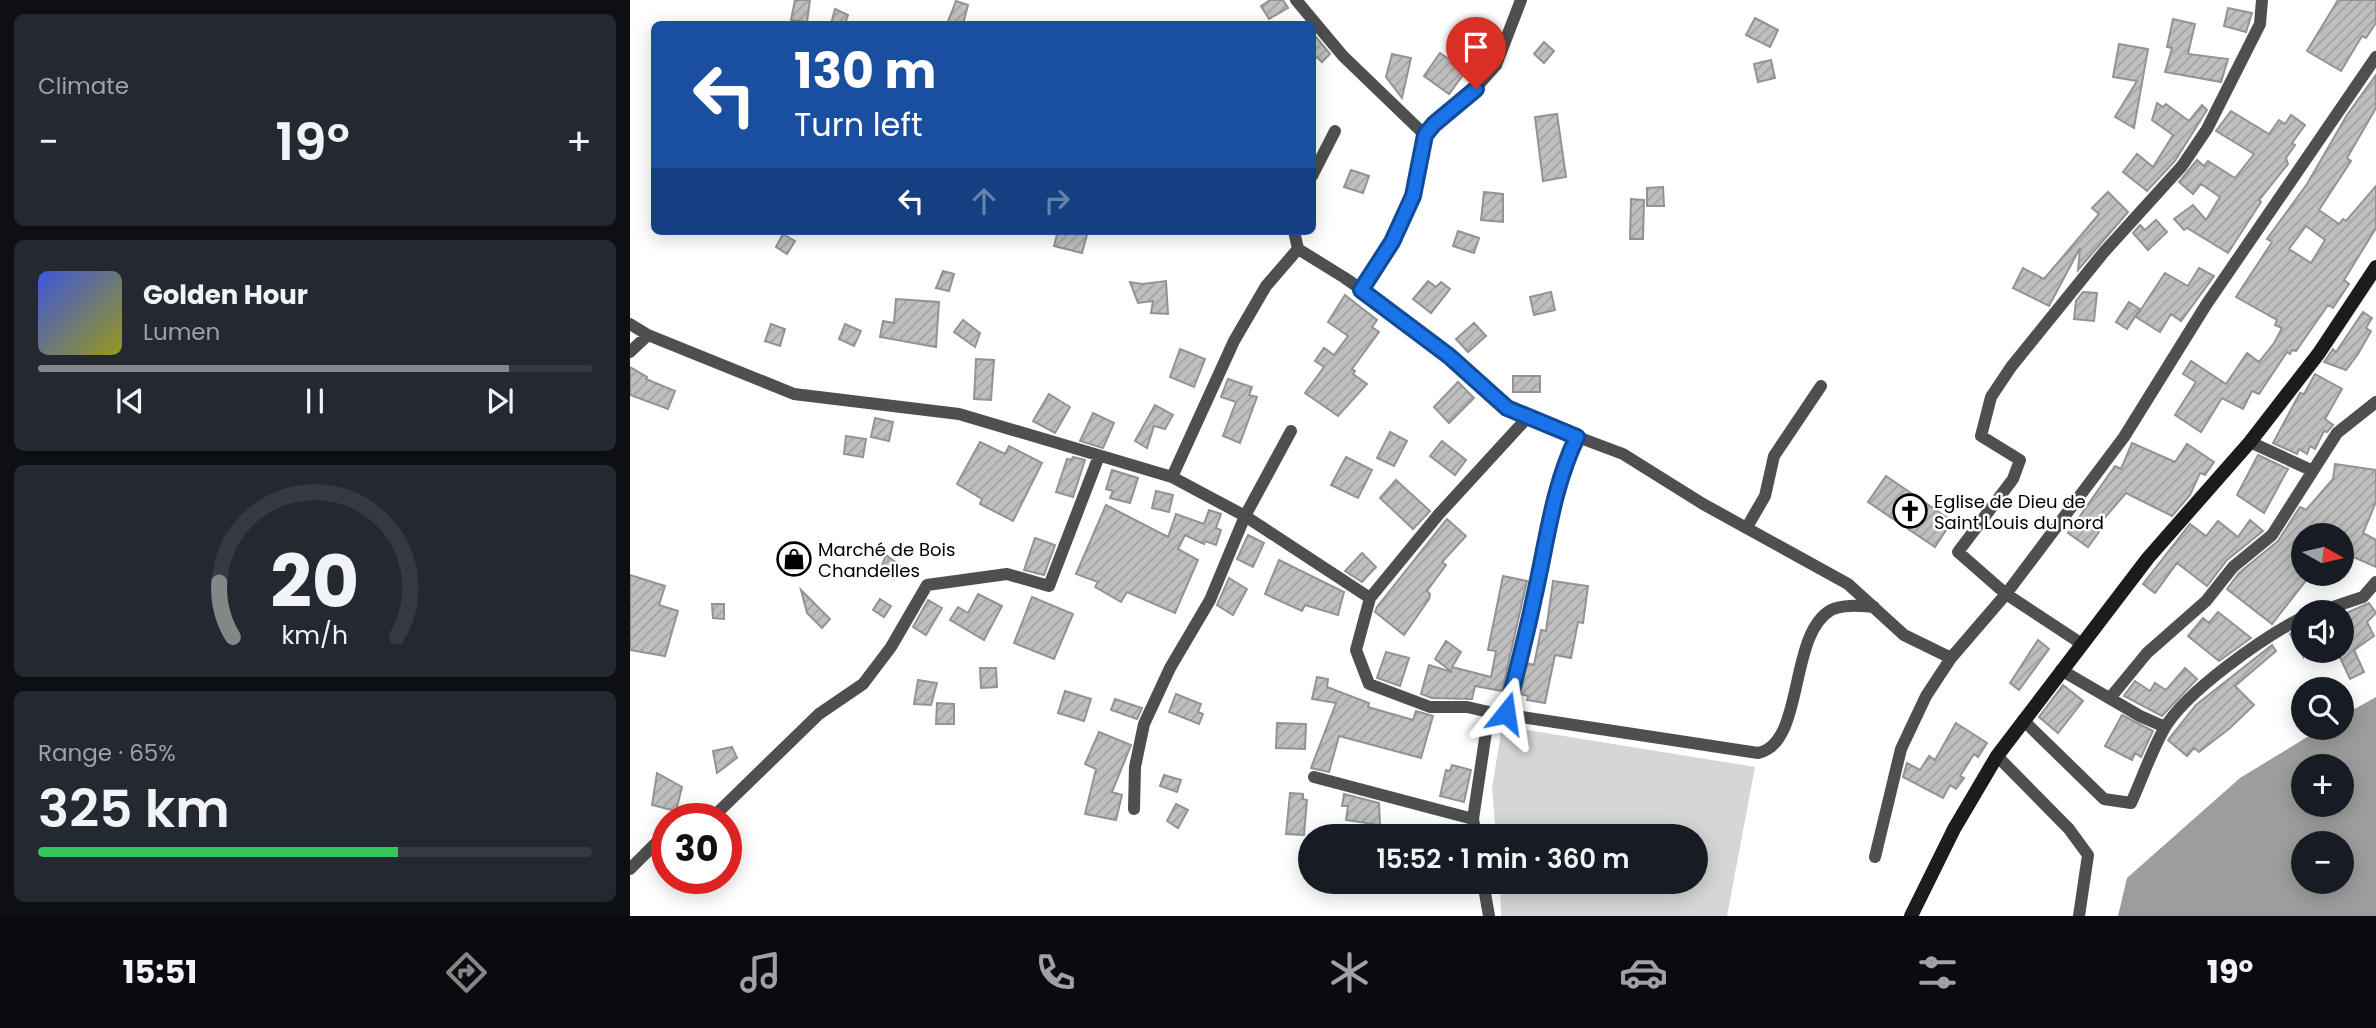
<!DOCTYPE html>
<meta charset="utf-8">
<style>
:root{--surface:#171b24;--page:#242831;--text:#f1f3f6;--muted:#9ea1a6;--line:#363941;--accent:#858687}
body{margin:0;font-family:Poppins,sans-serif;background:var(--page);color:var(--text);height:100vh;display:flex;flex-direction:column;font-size:26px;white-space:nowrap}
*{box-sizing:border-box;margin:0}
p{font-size:23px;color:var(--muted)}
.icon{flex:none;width:38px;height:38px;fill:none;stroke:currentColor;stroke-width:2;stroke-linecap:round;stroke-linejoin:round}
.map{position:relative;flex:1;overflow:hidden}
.side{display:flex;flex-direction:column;gap:14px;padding:14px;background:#0d0f14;width:630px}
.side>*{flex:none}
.hud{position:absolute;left:21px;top:21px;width:665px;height:214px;border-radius:10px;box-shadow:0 4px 18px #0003;background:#1a4fa0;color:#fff;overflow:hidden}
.needle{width:46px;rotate:98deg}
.tools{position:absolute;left:1661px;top:523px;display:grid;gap:14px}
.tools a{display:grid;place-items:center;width:63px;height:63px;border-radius:50%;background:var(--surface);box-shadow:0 4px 18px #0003;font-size:35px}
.speed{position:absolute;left:21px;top:803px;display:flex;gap:14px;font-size:35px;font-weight:700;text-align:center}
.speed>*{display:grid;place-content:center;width:91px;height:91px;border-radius:50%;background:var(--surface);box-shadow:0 4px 18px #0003;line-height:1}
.speed .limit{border:10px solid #d22;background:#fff;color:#111}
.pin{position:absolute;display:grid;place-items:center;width:60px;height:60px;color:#fff;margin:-72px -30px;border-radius:50% 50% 50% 0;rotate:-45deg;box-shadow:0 0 7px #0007}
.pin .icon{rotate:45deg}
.me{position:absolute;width:77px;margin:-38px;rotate:15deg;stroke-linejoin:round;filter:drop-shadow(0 0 5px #0008)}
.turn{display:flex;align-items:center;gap:24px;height:147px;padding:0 28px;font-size:32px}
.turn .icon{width:91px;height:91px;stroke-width:2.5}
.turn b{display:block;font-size:49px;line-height:60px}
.lanes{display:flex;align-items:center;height:66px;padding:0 28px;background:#0003;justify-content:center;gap:35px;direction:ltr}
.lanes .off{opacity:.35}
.big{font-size:52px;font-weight:600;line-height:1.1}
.side .card{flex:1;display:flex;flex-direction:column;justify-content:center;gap:10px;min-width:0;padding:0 24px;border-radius:10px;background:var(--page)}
.side .dial{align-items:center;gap:0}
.dial svg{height:182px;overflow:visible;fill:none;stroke:var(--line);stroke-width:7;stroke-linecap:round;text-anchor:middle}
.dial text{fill:var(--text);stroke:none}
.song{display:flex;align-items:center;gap:21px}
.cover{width:84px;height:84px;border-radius:10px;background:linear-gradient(135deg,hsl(230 70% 55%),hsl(60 70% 35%))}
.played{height:7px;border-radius:4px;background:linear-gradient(90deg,var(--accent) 85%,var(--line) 85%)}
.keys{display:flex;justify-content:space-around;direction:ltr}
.heat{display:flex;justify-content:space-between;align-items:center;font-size:38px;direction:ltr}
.charge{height:10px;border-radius:5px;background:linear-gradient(90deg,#34c759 65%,var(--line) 0)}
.trip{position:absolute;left:668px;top:824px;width:410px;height:70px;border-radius:35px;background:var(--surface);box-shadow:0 4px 18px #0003;font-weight:600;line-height:70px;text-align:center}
.dock{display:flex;height:112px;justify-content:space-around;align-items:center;background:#090b0e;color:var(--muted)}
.dock .icon{width:49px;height:49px}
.dock .on{color:var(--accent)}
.dock b{font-size:32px;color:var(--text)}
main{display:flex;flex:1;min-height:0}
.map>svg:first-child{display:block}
.pitch{fill:#d6d6d6}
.water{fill:#9d9d9d;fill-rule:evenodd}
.building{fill:url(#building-hatch);stroke:#939393;stroke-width:2;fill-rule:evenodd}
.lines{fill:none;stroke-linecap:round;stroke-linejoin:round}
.minor{stroke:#4f4f4f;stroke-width:12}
.secondary{stroke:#1c1c1c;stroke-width:14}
.route-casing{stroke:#114b97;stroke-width:18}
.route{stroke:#1a73e8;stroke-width:12}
.labels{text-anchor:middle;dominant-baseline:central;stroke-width:5;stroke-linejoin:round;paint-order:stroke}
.poi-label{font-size:18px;fill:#000;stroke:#fff;text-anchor:start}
</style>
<main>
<section class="side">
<div class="card"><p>Climate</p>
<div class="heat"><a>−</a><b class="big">19°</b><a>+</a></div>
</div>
<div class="card">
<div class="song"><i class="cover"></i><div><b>Golden Hour</b><p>Lumen</p></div></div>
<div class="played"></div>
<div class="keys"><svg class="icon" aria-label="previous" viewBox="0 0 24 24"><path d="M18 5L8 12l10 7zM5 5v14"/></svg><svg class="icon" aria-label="pause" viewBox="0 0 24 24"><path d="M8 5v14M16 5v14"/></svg><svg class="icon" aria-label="next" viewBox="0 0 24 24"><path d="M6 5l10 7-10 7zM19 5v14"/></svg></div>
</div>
<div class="card dial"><svg viewBox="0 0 100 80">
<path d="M14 69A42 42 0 1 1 86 69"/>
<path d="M14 69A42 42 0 0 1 8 45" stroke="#858687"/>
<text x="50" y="56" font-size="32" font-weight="700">20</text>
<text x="50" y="72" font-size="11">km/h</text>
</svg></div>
<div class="card"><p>Range · 65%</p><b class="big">325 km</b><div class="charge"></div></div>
</section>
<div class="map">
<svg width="1746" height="916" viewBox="0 0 1746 916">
<defs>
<pattern id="building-hatch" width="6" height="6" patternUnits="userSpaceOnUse" patternTransform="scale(1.75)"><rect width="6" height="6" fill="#bfbfbf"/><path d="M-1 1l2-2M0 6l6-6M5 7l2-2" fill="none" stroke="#a2a2a2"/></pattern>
</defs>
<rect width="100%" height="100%" fill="#fff"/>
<path class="pitch" d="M872,726l253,41 -28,149h-226l-1,-34h196v-46h-200l-4,-48z"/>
<path class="water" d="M1746,697v219h-258l9,-38 113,-100 82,-50h20v-12zM1673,766h39v39h-39zM1673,844h39v38h-39z"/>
<path class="building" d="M165,0h15l-3,22 -16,-2z
M640,0h13l5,8 -19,11 -8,-13z
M1708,0h38v23l-10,15 -4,-2 -21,35 -34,-20z
M326,1l12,4 -5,19h-16z
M1598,8l24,5 -6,19 -22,-6z
M205,9l13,6 -3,9h-14z
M1125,18l23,12 -8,17 -24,-12z
M1543,19l22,5 -7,30 40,5 -7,23 -56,-10 7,-24 -5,-1z
M686,37l14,17 -8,8 -10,-9v-12z
M914,42l10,9 -10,12 -10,-9z
M1489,44l29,5 -14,79 -19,-11 22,-36 -24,-4z
M810,53l26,18 -17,23 -25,-18z
M762,54l19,4 -9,40 -16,-21z
M1141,60l4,18 -17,4 -4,-18z
M1746,75v33l-29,50 4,3 -32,49 20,14 4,-5 3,2 30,-35v42l-32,52 5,4 -16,24 -5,-3 -32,46 -4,-1 -2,4 -3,-2 -28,42 -7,-3 -9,18 -21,-11 -21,34 -26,-17 21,-33 -13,-8 8,-13 35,23 21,-31 12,9 15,-19 8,-15 -7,-3 2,-5 -41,-23 36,-55 -5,-3 40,-55 40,-69zM1676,226l19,14 -14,23 -22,-14z
M1527,103l6,4 3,-3 23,17 13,-16 5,5 -32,51 -28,30 -24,-19 14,-18 16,13 20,-32 -21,-15z
M1601,111l38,23 10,-14 6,4 6,-9 14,10 -13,18 3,2 -9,13 2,6 -29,36 2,2 -33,51 -41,-25 -3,2 -10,-11 19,-14 13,15 14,-23 -19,-13 -8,10 -14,-12 18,-22 7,6 4,-5 27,17 19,-24 -38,-23z
M927,114l9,63 -23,4 -8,-64z
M721,170l18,6 -6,17 -19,-6z
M1033,187l1,19h-17v-18z
M854,192l19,2v28l-22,-2z
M1478,192l20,20 -50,58 2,-22 -31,58 -36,-18 10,-20 21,11 55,-65 -7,-6z
M1001,199l13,1 -1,39h-13z
M1526,220l11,12 -19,18 -15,-17 7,-8 5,5z
M428,231h30l-6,22 -28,-7z
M828,231l21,7 -5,15 -21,-7z
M153,234l12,7 -8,13 -11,-7z
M1569,268l15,8 -33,45 -10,-7 -11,18 -24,-15 29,-44 23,13z
M313,271l11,3 -5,17 -13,-3z
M536,281l2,33 -17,-1 2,-12 -15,2 -8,-21 12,2z
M798,281l8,6 5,-5 9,7 -19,24 -18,-14z
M921,292l4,18 -21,5 -4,-18z
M1453,292l14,1 -3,28 -20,-2 2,-18z
M715,295l32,25 -5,7 7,5 -27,37 3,2 -2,3 14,10 -29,32 -33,-23 19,-26 -9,-6 9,-13 10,7 14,-19 -20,-14z
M266,299l43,3 -3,45 -56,-10 3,-16 11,2z
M1499,302l11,7 -13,20 -11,-7z
M1733,312l9,6 -6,10 5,3 -13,23 -12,16 -22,-8 9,-13 3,3z
M333,320l17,13 -5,14 -21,-15z
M844,323l12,13 -18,16 -12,-13z
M141,324l14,5 -5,17 -15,-5z
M215,324l16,7 -7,15 -15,-7z
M550,349l25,10 -11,28 -24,-10z
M346,359l18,1 -3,40 -17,-1z
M0,367l17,10 -1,2 29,12 -7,18 -38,-14z
M1685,374l27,15 -17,30 8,6 -6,7 -3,-1 -9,18 -5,-3 -3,8 -8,-5 -2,5 -24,-11 27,-50 4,1z
M883,376h27v16h-27z
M598,379l24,8 -3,8 8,2 -17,46 -17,-7 13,-34 -15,-5z
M828,382l16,16 -25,25 -15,-16z
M419,394l21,13 -15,26 -22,-12z
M525,405l18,10 -8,14 -11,-3 -7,22 -12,-7z
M463,413l21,10 -11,25 -23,-7z
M245,418l18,4 -4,19 -18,-4z
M760,432l17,9 -13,25 -17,-8z
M216,436l20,3 -3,18 -19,-3z
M812,441l24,19 -11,15 -25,-19z
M350,442l25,12 4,-8 33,17 -29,58 -33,-17 2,-5 -25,-15z
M1502,443l43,19 12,-18 27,18 -9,13 -5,-2 -10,22 -18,21 -46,-23 -31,36 4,3 -11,15 -20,-14 47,-67 6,3z
M1628,455l30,14 -24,44 -27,-18z
M443,457l12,3 -12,37 -17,-5 11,-33 4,1z
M716,457l26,13 -14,28 -27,-13z
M1705,464l41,6v32l-13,31 13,7v27l-34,-15v-16h-39v38h8l-39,50 -45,-35 12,-16 39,-32 22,-34 6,3 27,-31z
M482,470l26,8 -8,25 -20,-5 3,-7 -7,-2z
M1256,476l66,45 -17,26 -67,-45z
M766,480l34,31 -17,18 -33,-31z
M526,491l17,4 -4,17 -17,-4z
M476,505l62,32 8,-23 28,10 5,-14 12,4 -5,14 5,2 -5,15 -11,-4 -1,3 -19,-9 -7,14 20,11 -23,53 -48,-21 -6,10 -26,-15 3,-5 -22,-8z
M817,519l19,17 -24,26 4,3 -19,26 3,3 -1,5 -25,36 -29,-23 2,-5z
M1620,520l13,11 -36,29 -20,26 -30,-23 -22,30 -12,-9 47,-60 16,12 12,-15 20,16z
M618,535l16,8 -11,24 -16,-8z
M405,538l20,7 -11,30 -20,-5z
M732,553l14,14 -14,15 -17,-11z
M256,555l16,12 -8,12 -14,-9z
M649,560l65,32 -6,23 -33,-10 -3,6 -37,-17z
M0,575l35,11 -6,19 19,6 -13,45 -35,-6z
M873,576l24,5 -25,110 -27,-5 -3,13 -40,-1 -11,-4 8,-29 23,7 -17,-13 11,-18 15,11 -9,15 39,10 5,-26 -8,-1z
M599,578l18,11 -14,26 -16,-10z
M923,581l35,5 -5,37 -5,-1 -7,36 -16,-3 -10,48 -18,-3 1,-4 -8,-2 7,-31 7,2 7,-35 5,1z
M171,590l29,29 -8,9 -15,-15z
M348,594l24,12 -18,34 -34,-20 8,-13 10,6z
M402,597l41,17 -19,45 -40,-16z
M250,599l11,7 -7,11 -11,-7z
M298,600l14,8 -16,27 -13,-8z
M1739,603l7,10 -9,9 7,14 -20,14 10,22 -14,7 -13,-28h5v-36z
M82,604h12v15l-11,-1z
M1588,612l33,26 -32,23 -31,-25 15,-18 6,5z
M1673,627v29l-13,-22z
M1408,640l11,9 -30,41 -9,-7z
M1642,645l4,6 -41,35 19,19 -24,23 -31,24 -5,-4 -7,8 -19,-16 28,-35z
M756,652l23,6 -9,28 -23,-8z
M350,668h16l1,19 -16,1z
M1555,668l12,11 -35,37 -38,-20 11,-15 15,10 5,-8 11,7z
M687,677l11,2 -1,8 42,16 -1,4 45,13 3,-9 17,5 -12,42 -82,-22 -10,36 -18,-4 25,-65 -24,-4z
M288,680l19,3 -6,22 -17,-1z
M1433,685l20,16 -25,32 -19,-16z
M435,691l26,8 -7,22 -26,-8z
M546,694l25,10 -3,8 5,2 -4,10 -30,-12z
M485,699l27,9 -5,11 -26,-9z
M307,703l17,1v20h-18z
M1492,715l31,16 -12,26 -6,-4 -3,7 -27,-14z
M647,723l29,1 -1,25 -29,-1z
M1326,723l31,20 -9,14 -4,-3 -14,22 4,2 -8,11 -6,-4 -7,13 -40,-21 4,-14 13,7 9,-14 6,4z
M469,732l32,13 -19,47 10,3 -6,25 -31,-6 11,-45 -11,-5z
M102,747l5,11 -20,15 -4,-22z
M822,765l19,5 -7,32 -24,-6 6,-26 4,1z
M27,773l25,14 -6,24 -24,-6z
M534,775l17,5 -4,12 -17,-6z
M660,793l13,1v5l4,1 -3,35 -18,-1z
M714,794l35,9 1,22 -34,-5 2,-14h-6z
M546,804l12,6 -10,18 -11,-7z"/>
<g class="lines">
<path class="minor" d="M666,0l47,56 82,79
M682,176l23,-45
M664,231l4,18 47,29 47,33 57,45 58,52 20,10 96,36 80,50 145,80 56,51 47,23
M731,290l31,-48 21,-46 12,-61 9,-11 29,-22 33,-37 25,-65
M0,324l18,11 146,59 165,20 213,63 73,39 125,82 -14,52 13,34 61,23h37l22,5 -16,107 3,17
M0,352l18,-17
M1620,442l61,28
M542,477l62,-136 32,-55 32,-37
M1117,527l18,-31 9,-40 47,-70
M740,598l69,-84 88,-96
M1688,612l45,-15 13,-15
M1452,644l-76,-50 -48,-42 55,-73 7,-19 -39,-24 10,-39 20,-30 93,-115 78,-86 25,-37 53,-105 2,-24
M1431,670l79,46 25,11
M1480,698l37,-45 59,-52 27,-34 39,-32 65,-102 39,-31
M859,712l269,41c47,-9 30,-119 73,-143 12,-6 30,-4 43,-3
M876,713l29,-119 12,-71 16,-57 14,-29
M1393,720l81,79 27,4c11,-24 20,-51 33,-74 22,-38 100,-92 139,-112
M1367,756l72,73 19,26 -9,61
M684,777l159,42
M504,809l1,-42 9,-43 26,-56 40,-68 35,-84 46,-85
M81,819l108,-105 44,-30 28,-37 36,-62 80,-11 42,12 50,-130
M1245,857l26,-108 25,-53 25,-38 55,-64 118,-157 82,-132 170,-248
M0,869l29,-29 8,-3
M853,882l6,34"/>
<path class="secondary" d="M1281,916l43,-87 43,-73 151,-198 102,-116 69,-89 57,-86"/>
</g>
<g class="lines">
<defs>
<path id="route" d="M846,89l-42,35 -9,11 -12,61 -21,46 -31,48 88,66 58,52 70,29c-25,52 -30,105 -43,161 -8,39 -18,77 -28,115"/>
</defs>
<use href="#route" class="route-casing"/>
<use href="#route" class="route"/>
</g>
<defs>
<symbol id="church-ring" viewBox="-11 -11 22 22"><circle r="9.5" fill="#fff" stroke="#000" stroke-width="1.5"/><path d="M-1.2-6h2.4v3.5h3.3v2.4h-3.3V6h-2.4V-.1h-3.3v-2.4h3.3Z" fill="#000"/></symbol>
<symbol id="shop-ring" viewBox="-11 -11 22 22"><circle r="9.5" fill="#fff" stroke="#000" stroke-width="1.5"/><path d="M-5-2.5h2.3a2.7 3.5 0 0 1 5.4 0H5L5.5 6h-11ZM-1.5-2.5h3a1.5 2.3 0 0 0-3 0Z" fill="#000"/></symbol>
</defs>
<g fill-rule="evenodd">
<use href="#church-ring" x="1261" y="492" width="38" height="38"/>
<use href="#shop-ring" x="145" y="540" width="38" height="38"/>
</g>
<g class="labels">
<g class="poi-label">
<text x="1304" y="501">Eglise de Dieu de<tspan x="1304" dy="21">Saint Louis du nord</tspan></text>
<text x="188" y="549">Marché de Bois<tspan x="188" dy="21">Chandelles</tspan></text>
</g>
</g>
</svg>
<div class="tools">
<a><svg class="needle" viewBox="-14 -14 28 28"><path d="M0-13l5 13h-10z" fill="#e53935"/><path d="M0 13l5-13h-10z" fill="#9ea1a6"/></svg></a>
<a><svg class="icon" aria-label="sound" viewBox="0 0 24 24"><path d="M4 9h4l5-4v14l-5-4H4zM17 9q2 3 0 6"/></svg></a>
<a><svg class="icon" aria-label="search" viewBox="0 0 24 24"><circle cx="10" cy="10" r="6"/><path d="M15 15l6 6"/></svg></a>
<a>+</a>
<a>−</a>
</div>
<div class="speed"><div class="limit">30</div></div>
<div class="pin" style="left:846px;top:89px;background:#d93025"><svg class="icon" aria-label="arrive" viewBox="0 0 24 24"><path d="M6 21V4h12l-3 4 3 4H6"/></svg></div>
<svg class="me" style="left:876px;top:713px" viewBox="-20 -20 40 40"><path d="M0-17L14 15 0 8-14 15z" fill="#1a73e8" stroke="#fff" stroke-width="4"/></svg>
<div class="trip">15:52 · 1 min · 360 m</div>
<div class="hud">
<div class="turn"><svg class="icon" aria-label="left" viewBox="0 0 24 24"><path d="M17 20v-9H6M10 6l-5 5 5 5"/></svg><div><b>130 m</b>Turn left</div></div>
<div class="lanes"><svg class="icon" aria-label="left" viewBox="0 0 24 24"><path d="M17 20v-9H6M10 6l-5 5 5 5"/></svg><svg class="icon off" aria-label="ahead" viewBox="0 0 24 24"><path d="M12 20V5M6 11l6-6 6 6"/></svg><svg class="icon off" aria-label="right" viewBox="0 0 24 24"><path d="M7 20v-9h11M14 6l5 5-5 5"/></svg></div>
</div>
</div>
</main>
<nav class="dock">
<b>15:51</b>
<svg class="icon on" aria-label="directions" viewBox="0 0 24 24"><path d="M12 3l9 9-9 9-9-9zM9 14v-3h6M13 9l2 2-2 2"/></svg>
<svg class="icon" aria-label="music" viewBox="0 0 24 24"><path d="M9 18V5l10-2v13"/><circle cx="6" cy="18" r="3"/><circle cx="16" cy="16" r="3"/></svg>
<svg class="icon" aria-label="phone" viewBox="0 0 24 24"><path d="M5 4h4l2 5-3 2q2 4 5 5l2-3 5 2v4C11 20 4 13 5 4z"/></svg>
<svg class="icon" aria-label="climate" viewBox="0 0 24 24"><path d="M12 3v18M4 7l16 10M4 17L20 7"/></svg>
<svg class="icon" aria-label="car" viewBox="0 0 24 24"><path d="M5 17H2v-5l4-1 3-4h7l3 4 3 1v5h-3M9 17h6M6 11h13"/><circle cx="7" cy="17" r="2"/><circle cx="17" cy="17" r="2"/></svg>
<svg class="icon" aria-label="filters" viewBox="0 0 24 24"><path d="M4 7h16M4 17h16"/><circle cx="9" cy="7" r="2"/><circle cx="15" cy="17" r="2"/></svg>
<b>19°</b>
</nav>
